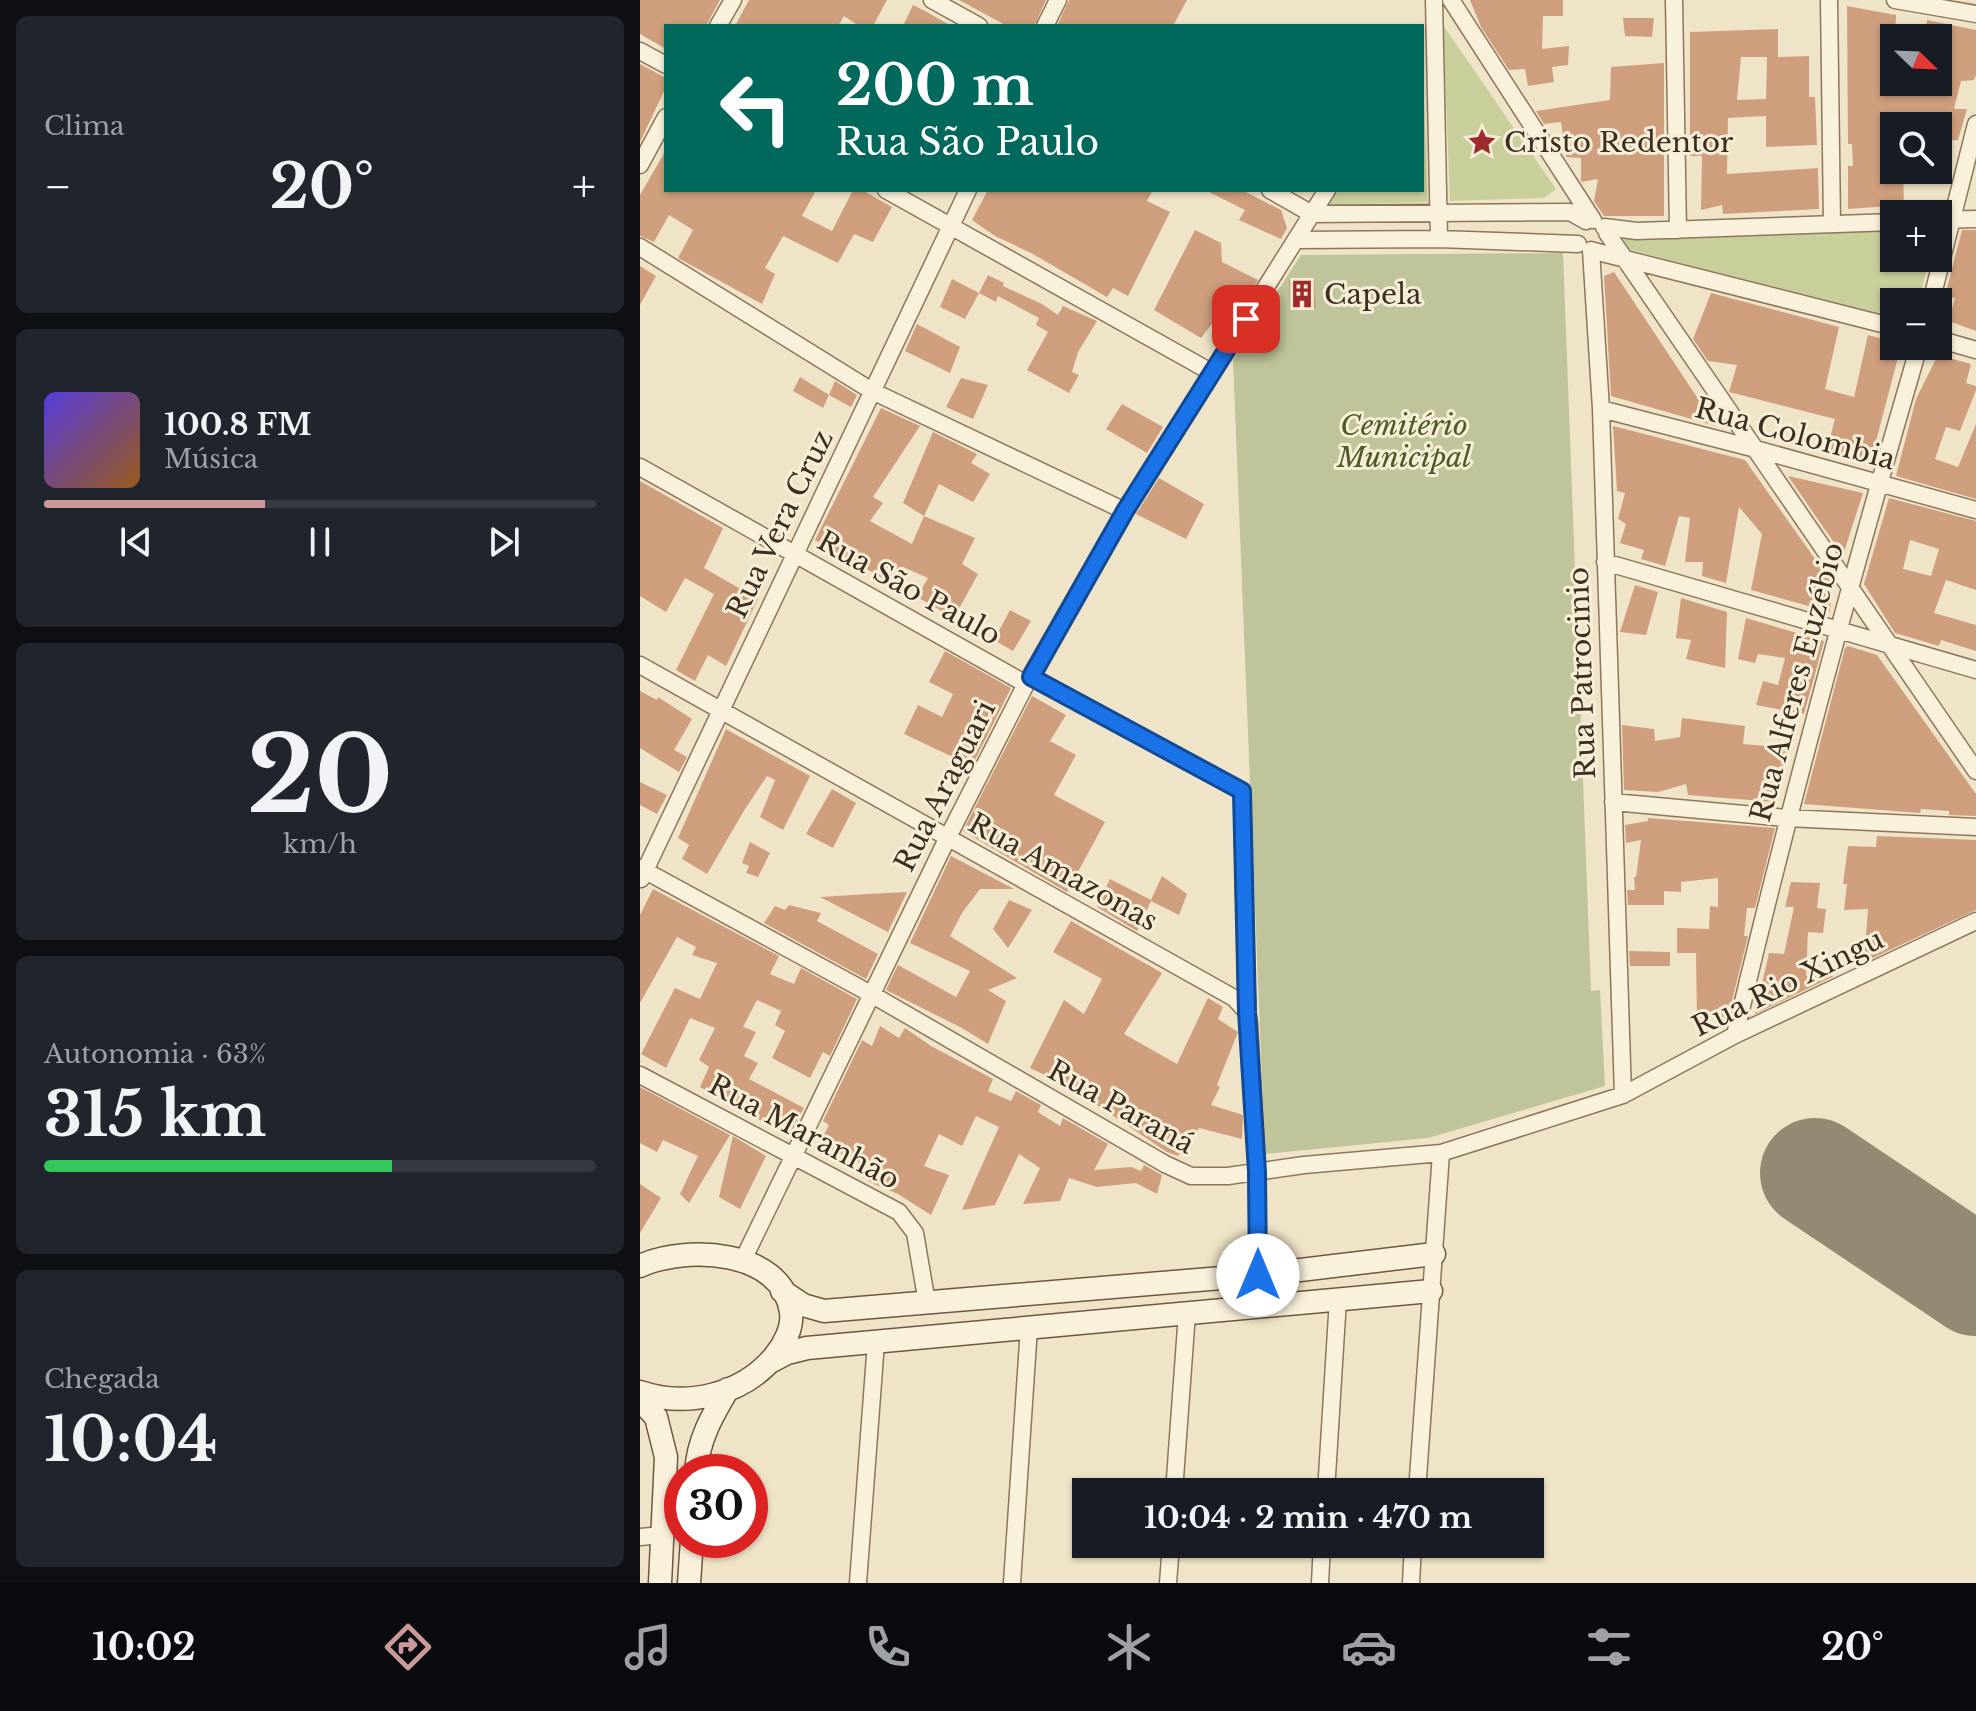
<!DOCTYPE html>
<html lang="pt">
<meta charset="utf-8">
<style>
:root{--surface:#171b24;--page:#20242c;--text:#f1f3f6;--muted:#9ea1a6;--line:#363941;--accent:#cc999b}
body{margin:0;font-family:"Libre Baskerville",serif;background:var(--page);color:var(--text);height:100vh;display:flex;flex-direction:column;font-size:30px;white-space:nowrap}
*{box-sizing:border-box;margin:0}
p{font-size:26px;color:var(--muted)}
.icon{flex:none;width:44px;height:44px;fill:none;stroke:currentColor;stroke-width:2;stroke-linecap:round;stroke-linejoin:round}
.map{position:relative;flex:1;overflow:hidden}
.side{display:flex;flex-direction:column;gap:16px;padding:16px;background:#0d0f14;width:640px}
.side>*{flex:none}
.banner{position:absolute;left:24px;top:24px;width:760px;height:168px;border-radius:0px;box-shadow:0 2px 6px #0004;background:#00695c;color:#fff;overflow:hidden}
.needle{width:52px;rotate:113deg}
.controls{position:absolute;left:1240px;top:24px;display:grid;gap:16px}
.controls a{display:grid;place-items:center;width:72px;height:72px;border-radius:0px;background:var(--surface);box-shadow:0 2px 6px #0004;font-size:40px}
.speed{position:absolute;left:24px;top:1454px;display:flex;gap:16px;font-size:40px;font-weight:700;text-align:center}
.speed>*{display:grid;place-content:center;width:104px;height:104px;border-radius:50%;background:var(--surface);box-shadow:0 2px 6px #0004;line-height:1}
.speed .limit{border:12px solid #d22;background:#fff;color:#111}
.pin{position:absolute;display:grid;place-items:center;width:68px;height:68px;color:#fff;margin:-34px;border-radius:16px;box-shadow:0 4px 12px #0006}
.me{position:absolute;width:88px;margin:-44px;rotate:0deg;stroke-linejoin:round;filter:drop-shadow(0 0 6px #0008)}
.turn{display:flex;align-items:center;gap:28px;height:168px;padding:0 40px;font-size:36px}
.turn .icon{width:104px;height:104px;stroke-width:2.5}
.turn b{display:block;font-size:56px;line-height:68px}
.big{font-size:60px;font-weight:700;line-height:1.1}
.side .widget{flex:1;display:flex;flex-direction:column;justify-content:center;gap:12px;min-width:0;padding:0 28px;border-radius:12px;background:var(--page)}
.side .dial{align-items:center;gap:0}
.dial b{font-size:104px;line-height:1}
.song{display:flex;align-items:center;gap:24px}
.cover{width:96px;height:96px;border-radius:12px;background:linear-gradient(135deg,hsl(250 70% 55%),hsl(30 70% 35%))}
.played{height:8px;border-radius:4px;background:linear-gradient(90deg,var(--accent) 40%,var(--line) 40%)}
.keys{display:flex;justify-content:space-around;direction:ltr}
.heat{display:flex;justify-content:space-between;align-items:center;font-size:44px;direction:ltr}
.charge{height:12px;border-radius:6px;background:linear-gradient(90deg,#34c759 63%,var(--line) 0)}
.trip{position:absolute;left:432px;top:1478px;width:472px;height:80px;border-radius:0px;background:var(--surface);box-shadow:0 2px 6px #0004;font-weight:700;line-height:80px;text-align:center}
.tabs{display:flex;height:128px;justify-content:space-around;align-items:center;background:#090b0e;color:var(--muted)}
.tabs .icon{width:56px;height:56px}
.tabs .active{color:var(--accent)}
.tabs b{font-size:36px;color:var(--text)}
main{display:flex;flex:1;min-height:0}
.map>svg:first-child{display:block}
.green{fill:#c9cf9b}
.cemetery{fill:#bfc49a}
.lines{fill:none;stroke-linecap:round;stroke-linejoin:round}
.runway{stroke:#968974;stroke-width:110}
.building{fill:#cf9f7d;fill-rule:evenodd}
.street-casing{stroke:#8d765c;stroke-width:19}
.secondary-casing{stroke:#6f573f;stroke-width:25}
.street{stroke:#faf1dc;stroke-width:16}
.secondary{stroke:#faf1dc;stroke-width:22}
.route-casing{stroke:#114b97;stroke-width:20}
.route{stroke:#1a73e8;stroke-width:14}
.labels{text-anchor:middle;dominant-baseline:central;stroke-width:6;stroke-linejoin:round;paint-order:stroke}
.poi-label{font-size:28px;fill:#3d2e20;stroke:#f7eed8;text-anchor:start}
.park-label{font-size:28px;font-style:italic;fill:#4d5a26;stroke:#f7eed8}
.street-label{font-size:28px;fill:#3d2e20;stroke:#f7eed8}
</style>
<main>
<section class="side">
<div class="widget"><p>Clima</p>
<div class="heat"><a>−</a><b class="big">20°</b><a>+</a></div>
</div>
<div class="widget">
<div class="song"><i class="cover"></i><div><b>100.8 FM</b><p>Música</p></div></div>
<div class="played"></div>
<div class="keys"><svg class="icon" aria-label="previous" viewBox="0 0 24 24"><path d="M18 5L8 12l10 7zM5 5v14"/></svg><svg class="icon" aria-label="pause" viewBox="0 0 24 24"><path d="M8 5v14M16 5v14"/></svg><svg class="icon" aria-label="next" viewBox="0 0 24 24"><path d="M6 5l10 7-10 7zM19 5v14"/></svg></div>
</div>
<div class="widget dial"><b>20</b><p>km/h</p></div>
<div class="widget"><p>Autonomia · 63%</p><b class="big">315 km</b><div class="charge"></div></div>
<div class="widget"><p>Chegada</p><b class="big">10:04</b></div>
</section>
<div class="map">
<svg width="1336" height="1583" viewBox="0 0 1336 1583">
<rect width="100%" height="100%" fill="#f0e4c8"/>
<path class="green" d="M803,25l113,164 -12,9 -94,3z
M782,56l6,146 -102,3 9,-15h87z
M1254,231v27h36l-12,44h-24v20l-269,-74 -1,-9z"/>
<path class="cemetery" d="M923,253l28,738 9,-1 5,96 -177,52 -163,16 -32,-794 68,-105z"/>
<g class="lines">
<path class="runway" d="M1175,1173l161,108"/>
</g>
<path class="building" d="M0,0h80l-14,26h-40v23l-26,-15z
M109,0h138l-14,26h-14l-15,-10 -6,10h-103z
M319,0h87l-12,26h-27z
M429,0h118l-14,26h-116z
M830,0h93v16h-20l-1,33 27,-3 -1,19 -16,2 2,15 -26,4 -3,-17 -16,1 -28,-43z
M273,5l14,7 24,14h-48z
M1207,6l49,9 -2,67 44,4v-48h-13l2,-18 49,10v45l-2,5 -13,1 -7,28h13l-9,31 -20,1v-15h-44v44h9l1,35 -56,4v-43h5l-1,-22h-4z
M983,18h31l-2,19 -27,-1z
M1138,29v28l31,-1v41h6l2,48 -51,2v-31l-38,2 -1,56 91,-6 1,41 -96,5 -1,-9 -21,5 1,-54h-12v-124zM1101,57h26l-1,42 -29,1z
M1024,63v153h-60l-10,-15 4,-22 -17,3v-24l-15,-1 -5,-35 -17,2 -8,-13 74,-11 1,-33z
M0,64l26,14v9l-26,55z
M26,150v40h150l-14,26 30,15 21,-41h9l30,17 -19,35 -19,-8 -16,29 -55,-27 -18,32 10,6 -13,30 -84,-46 15,-28 -24,-15 -15,27 -14,-6v-41z
M348,190h165l-6,11 23,11 -42,84 -15,-8 -6,9 -76,-44 -36,-17 -23,-16z
M565,190h37l39,20 6,18 -6,11 -42,-19 6,-10z
M555,230l26,13 1,19 36,18 -27,42 -12,-7 -18,23 -47,-28z
M1322,230h14v101l-27,-10 6,-23 -10,-2z
M0,266l16,10 -16,29z
M974,272l63,95 39,59 -105,-30 -7,-120z
M348,275l16,8 -1,3 39,18 16,11 5,-9 34,15 -19,31 -6,20 7,3 -10,18 -42,-23 21,-38 -12,-7 3,-7 -41,-22 -2,6 -17,-9z
M312,279l27,14 -14,26 -25,-12z
M674,279l2,29 -26,1 -1,-29z
M1071,293l128,34 -14,62 29,8 14,-62 26,7v4h7l-31,118 -44,-11 9,-34 -106,-27 8,-27 -29,-4 -15,-22z
M277,324l43,23 -10,26 -45,-22z
M1298,355l33,9 -5,19 10,3v4l-16,41 -14,-4 -11,32 23,8 18,-43v75l-80,-23 20,-77z
M160,377l29,18 -6,13 -30,-17z
M321,378l27,7 -15,34 -27,-12z
M195,381l22,14 -6,12 -22,-12z
M482,404l41,23 -16,26 -41,-24z
M241,408l39,18 -47,71 10,6 -13,18 42,23 12,-28 51,22 -13,26 16,10 -24,44 -37,-21 11,-19 -25,-11 -8,18 -80,-45z
M973,426l132,34 87,123 -2,29 -79,-22 11,-56 -23,-27 -13,76 -24,-7 1,-14h-18l5,-44 -11,-2 -14,50 -24,-7 3,-9 -24,-7 6,-19 -8,-5 7,-26 -8,-2z
M293,432l44,22 -6,9 19,11 -17,28 -34,-18 -15,32 -21,-13z
M1148,476l75,17 -20,62 -22,-31z
M519,478l45,26 -18,35 -50,-25z
M0,481l83,47 -19,40 54,31 -32,67 -18,-11 -13,26 -19,-11 38,-76 -29,-16 -19,34 -26,-16z
M1249,498l87,23v69l-30,-10 -12,33 42,12v26l-35,-11 -2,6 -44,-13 -31,-49zM1270,540l29,9 -8,27 -28,-7z
M995,585l23,7 -12,43 -26,-3z
M1041,598l46,14 -2,56 -39,-9 5,-19 -15,-2z
M370,610l21,11 -18,30 -19,-11z
M1106,618l78,23 -20,73 -48,-9 7,-24 15,4 7,-27 -27,-4 -3,9 -17,-4z
M1208,646l29,9 99,139v22l-27,-1v-4l-28,-2 -1,4 -116,-9 41,-156z
M305,651l66,37 -39,78 -68,-32 14,-29 24,12 11,-23 -24,-12z
M0,691l17,9 1,-3 34,22 -18,31 13,7 -8,15 -39,-24z
M392,696l34,19 -16,26 26,14 -22,40 51,27 -38,70 -104,-61z
M1042,718l63,8 -2,18 46,4 -15,54 -86,-7 -2,-11 -28,8 -34,-2 -2,-65 32,4 1,12 25,-4z
M86,729l84,47 -27,54 -23,-13 15,-37 -8,-4 -22,33 -38,65 -25,-15 7,-14 -11,-7z
M0,782l27,13 -10,19 -17,-9z
M192,789l24,14 -23,45 -27,-14z
M1008,818l127,10 -20,80h-8l-3,28h4l-20,81 -31,1 -1,-65h-19v-25l32,1 1,-23 8,1v-29l-37,4v10l-17,-1v14h-36l-1,-15h8l-1,-13h2l5,-37 -15,3 -1,-18 23,-4z
M1237,836l99,4v70l-112,52 4,-53 -24,1 3,-26h-4l5,-38 28,1z
M110,842l20,11 -12,24 -12,-4 3,-7 -7,-3z
M311,856l63,33h-34l-18,24 -12,23 67,42 -29,12 18,11 -18,43 -26,-16 -76,-38 12,-25 58,32 14,-26 -60,-28z
M522,876l25,18 -8,21 -28,-14 -14,30 -40,-24 13,-28 41,21z
M1151,882l29,1 -3,25 9,1 -3,24 -15,-1 -2,44h28l-79,38 14,-61 15,1 10,-47h-9z
M13,889l126,67 -9,18 24,10 7,-16 56,31 -27,57 -7,-4 -13,26 -38,-20 13,-27 -10,-6 6,-14 -24,-11 -14,27 13,5 -12,24 14,7 -9,16 55,29 -15,28 -89,-49 9,-20 -10,-7 16,-32 -25,-10 -24,50 -25,-14 34,-66 25,11 17,-36 -25,-8 4,-8 -19,-10 -37,66v-88z
M267,892l-19,40 -68,-35 47,-3z
M369,900l23,10 -24,38 -15,-19z
M149,905l32,8 -4,8 61,33 -12,25 -102,-56 11,-17 10,4z
M431,921l91,52 -38,61 53,30 31,-66 15,9 -5,12 20,13 -21,53 3,2 -9,18 32,10 -1,24 -43,-11 -21,28 -11,-4 -70,-47 -26,-12 -18,-14 -23,-11 34,-68 20,14 18,-35 -49,-27z
M989,951l41,1v14h-40z
M240,1026l19,12 6,-10 26,18 62,33 -5,12 23,10 5,-10 25,14 -3,7 22,14 3,-8 45,26 -14,26 37,-3 10,4 3,-6 18,10 -5,19 -21,-11 -39,4 -28,-9 -9,23 -37,3 17,-36 -21,-14 -24,51 -33,5 37,-83 -23,-11 -14,30 -23,-12 -15,32 25,9 -18,40 -33,-21 -24,-10 -13,-8 5,-10 -47,-22 10,-19 -6,-4 39,-81 10,6z
M0,1087l90,48 -41,68 -9,-9 18,-38 -35,-16 -6,12 -17,-9z
M93,1136l33,20 -26,53 -21,-12z
M0,1184l21,14 -21,35z"/>
<g class="lines">
<defs>
<path id="street" d="M292,0l47,26
M794,0l5,239
M811,0l142,220
M1034,0l4,230
M1189,0l3,224
M1255,0l81,14
M78,26l15,-26
M405,26l13,-26
M0,51l26,14
M0,165l26,-48
M246,190l325,182
M630,190l42,24 258,-2 16,9
M1298,220l38,-1
M964,227l33,4 257,-9
M967,233l369,538
M657,240l142,-1 139,5
M0,247l232,144 253,120
M951,250l10,159 22,686
M954,251l300,76
M1291,302l45,-178
M1298,339l38,11
M961,409l151,39 224,62
M0,467l386,217
M965,562l371,108
M0,665l594,333 13,14
M391,677l211,114 5,221 2,11 8,149 1,134
M973,802l174,16 189,9
M0,868l231,126 294,170 26,12h37l76,-11 137,-12 182,-58 112,-60 241,-114
M1,879l327,-689
M1095,1035c55,-232 117,-460 184,-689
M0,1075l259,137 16,21 12,70
M103,1260l205,-423 78,-153 99,-173 202,-321
M534,1492l13,-179
M686,1492l12,-193
M777,1492l24,-339
M0,1537l22,-2
M218,1583l18,-241
M372,1583l17,-256
M528,1583l3,-39
M680,1583l2,-39
M771,1583l2,-39"/>
<path id="secondary" d="M0,1266c45,-21 142,-17 151,46 2,16 -7,33 -17,45 -32,38 -88,51 -134,35
M142,1291l21,14 21,6 434,-36 176,-21
M130,1362l17,-9 20,-5 624,-57
M0,1400l16,17 10,40 -6,126
M56,1472c2,-32 16,-56 32,-83
M49,1583l3,-43"/>
</defs>
<use href="#street" class="street-casing"/>
<use href="#secondary" class="secondary-casing"/>
<use href="#street" class="street"/>
<use href="#secondary" class="secondary"/>
</g>
<g class="lines">
<defs>
<path id="route" d="M606,319l-121,192 -94,166 211,114 5,221 10,160 1,103"/>
</defs>
<use href="#route" class="route-casing"/>
<use href="#route" class="route"/>
</g>
<defs>
<symbol id="sight-bare" viewBox="-9 -9 18 18"><path d="M0-6L1.8-2.2L6-1.7L2.9 1.2L3.7 5.4L0 3.3L-3.7 5.4L-2.9 1.2L-6-1.7L-1.8-2.2Z" fill="#9e2a2b" stroke="#f7eed8" stroke-width="2.5" paint-order="stroke"/></symbol>
<symbol id="building-bare" viewBox="-9 -9 18 18"><path d="M-4-6H4V6H1V3H-1V6H-4ZM-2.5-4.3h1.7v1.8h-1.7ZM.8-4.3h1.7v1.8H.8ZM-2.5-1h1.7V.8h-1.7ZM.8-1h1.7V.8H.8Z" fill="#9e2a2b" stroke="#f7eed8" stroke-width="2.5" paint-order="stroke"/></symbol>
</defs>
<g fill-rule="evenodd">
<use href="#sight-bare" x="822" y="122" width="40" height="40"/>
<use href="#building-bare" x="642" y="274" width="40" height="40"/>
</g>
<g class="labels">
<g class="poi-label">
<text x="864" y="142">Cristo Redentor</text>
<text x="684" y="294">Capela</text>
</g>
<g class="park-label">
<text x="764" y="425">Cemitério<tspan x="764" dy="32">Municipal</tspan></text>
</g>
<g class="street-label">
<text transform="translate(1155 434) rotate(15)">Rua Colombia</text>
<text transform="translate(140 524) rotate(-64)">Rua Vera Cruz</text>
<text transform="translate(269 588) rotate(29)">Rua São Paulo</text>
<text transform="translate(942 673) rotate(-92)">Rua Patrocinio</text>
<text transform="translate(1157 682) rotate(-75)">Rua Alferes Euzébio</text>
<text transform="translate(305 786) rotate(-63)">Rua Araguari</text>
<text transform="translate(423 872) rotate(29)">Rua Amazonas</text>
<text transform="translate(1148 983) rotate(-26)">Rua Rio Xingu</text>
<text transform="translate(481 1107) rotate(29)">Rua Paraná</text>
<text transform="translate(164 1132) rotate(28)">Rua Maranhão</text>
</g>
</g>
</svg>
<div class="controls">
<a><svg class="needle" viewBox="-14 -14 28 28"><path d="M0-13l5 13h-10z" fill="#e53935"/><path d="M0 13l5-13h-10z" fill="#9ea1a6"/></svg></a>
<a><svg class="icon" aria-label="search" viewBox="0 0 24 24"><circle cx="10" cy="10" r="6"/><path d="M15 15l6 6"/></svg></a>
<a>+</a>
<a>−</a>
</div>
<div class="speed"><div class="limit">30</div></div>
<div class="pin" style="left:606px;top:319px;background:#d93025"><svg class="icon" aria-label="arrive" viewBox="0 0 24 24"><path d="M6 21V4h12l-3 4 3 4H6"/></svg></div>
<svg class="me" style="left:618px;top:1275px" viewBox="-20 -20 40 40"><circle r="19" fill="#fff"/><path d="M0-13L10 11 0 6-10 11z" fill="#1a73e8"/></svg>
<div class="trip">10:04 · 2 min · 470 m</div>
<div class="banner">
<div class="turn"><svg class="icon" aria-label="left" viewBox="0 0 24 24"><path d="M17 20v-9H6M10 6l-5 5 5 5"/></svg><div><b>200 m</b>Rua São Paulo</div></div>
</div>
</div>
</main>
<nav class="tabs">
<b>10:02</b>
<svg class="icon active" aria-label="directions" viewBox="0 0 24 24"><path d="M12 3l9 9-9 9-9-9zM9 14v-3h6M13 9l2 2-2 2"/></svg>
<svg class="icon" aria-label="music" viewBox="0 0 24 24"><path d="M9 18V5l10-2v13"/><circle cx="6" cy="18" r="3"/><circle cx="16" cy="16" r="3"/></svg>
<svg class="icon" aria-label="phone" viewBox="0 0 24 24"><path d="M5 4h4l2 5-3 2q2 4 5 5l2-3 5 2v4C11 20 4 13 5 4z"/></svg>
<svg class="icon" aria-label="climate" viewBox="0 0 24 24"><path d="M12 3v18M4 7l16 10M4 17L20 7"/></svg>
<svg class="icon" aria-label="car" viewBox="0 0 24 24"><path d="M5 17H2v-5l4-1 3-4h7l3 4 3 1v5h-3M9 17h6M6 11h13"/><circle cx="7" cy="17" r="2"/><circle cx="17" cy="17" r="2"/></svg>
<svg class="icon" aria-label="filters" viewBox="0 0 24 24"><path d="M4 7h16M4 17h16"/><circle cx="9" cy="7" r="2"/><circle cx="15" cy="17" r="2"/></svg>
<b>20°</b>
</nav>
